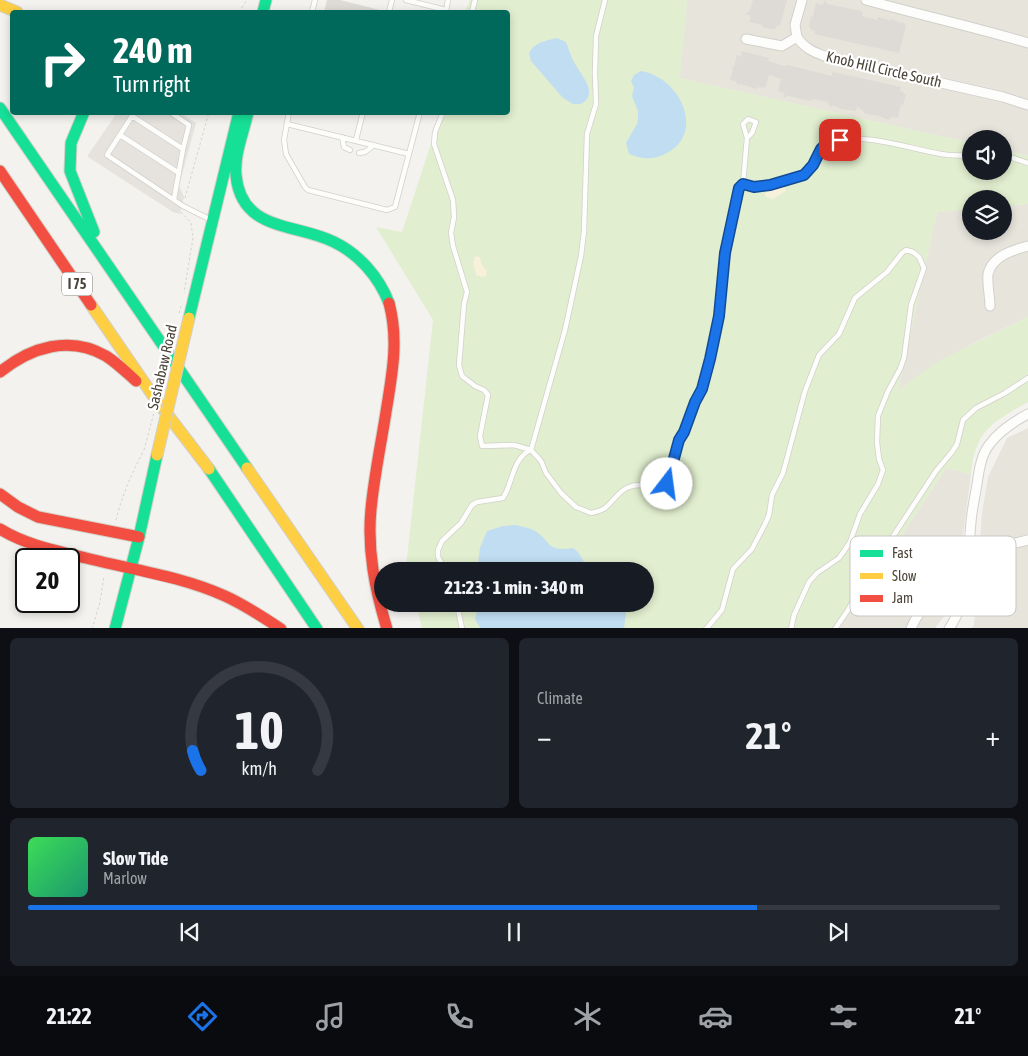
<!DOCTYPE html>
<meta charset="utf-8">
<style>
:root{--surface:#171b24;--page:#20242c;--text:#f1f3f6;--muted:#9ea1a6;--line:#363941;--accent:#1a73e8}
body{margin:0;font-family:"Asap Condensed",sans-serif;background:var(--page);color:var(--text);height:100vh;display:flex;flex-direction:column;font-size:19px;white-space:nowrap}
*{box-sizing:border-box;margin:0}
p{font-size:16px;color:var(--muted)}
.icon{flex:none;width:28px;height:28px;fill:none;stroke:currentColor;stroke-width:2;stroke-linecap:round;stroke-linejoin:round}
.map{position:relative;height:628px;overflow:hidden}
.details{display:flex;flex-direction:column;gap:10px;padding:10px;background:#0d0f14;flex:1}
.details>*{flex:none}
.banner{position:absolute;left:10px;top:10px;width:500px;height:105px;border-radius:5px;box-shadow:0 2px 8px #0003;background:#00695c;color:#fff;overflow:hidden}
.controls{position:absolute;left:962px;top:130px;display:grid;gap:10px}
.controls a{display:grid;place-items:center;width:50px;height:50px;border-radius:50%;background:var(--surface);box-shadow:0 2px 8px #0003;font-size:25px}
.speed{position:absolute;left:15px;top:548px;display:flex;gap:10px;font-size:25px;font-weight:700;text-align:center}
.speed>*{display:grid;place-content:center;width:65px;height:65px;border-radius:50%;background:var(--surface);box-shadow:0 2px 8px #0003;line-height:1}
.speed .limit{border:2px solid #111;border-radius:8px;background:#fff;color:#111}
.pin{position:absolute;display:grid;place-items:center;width:42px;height:42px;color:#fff;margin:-21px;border-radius:10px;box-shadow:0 2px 8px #0006}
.me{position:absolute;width:55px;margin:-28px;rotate:15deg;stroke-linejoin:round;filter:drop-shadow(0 0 4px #0008)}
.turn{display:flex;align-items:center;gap:18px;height:105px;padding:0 20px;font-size:22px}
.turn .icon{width:65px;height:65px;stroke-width:2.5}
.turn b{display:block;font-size:35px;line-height:42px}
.big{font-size:38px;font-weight:700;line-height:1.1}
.details .card{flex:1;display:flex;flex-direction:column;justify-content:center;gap:8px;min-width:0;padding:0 18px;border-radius:8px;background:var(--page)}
.details .dial{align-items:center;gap:0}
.dial svg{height:130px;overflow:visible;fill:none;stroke:var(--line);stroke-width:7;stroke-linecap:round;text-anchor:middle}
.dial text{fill:var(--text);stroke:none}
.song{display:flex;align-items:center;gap:15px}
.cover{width:60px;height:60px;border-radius:8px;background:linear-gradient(135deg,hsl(130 70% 55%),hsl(160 70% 35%))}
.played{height:5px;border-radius:2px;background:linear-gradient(90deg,var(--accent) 75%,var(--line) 75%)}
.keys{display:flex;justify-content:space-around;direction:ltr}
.heat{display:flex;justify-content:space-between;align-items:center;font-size:28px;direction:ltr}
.details .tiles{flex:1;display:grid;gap:10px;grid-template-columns:1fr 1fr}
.card:last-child{grid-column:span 2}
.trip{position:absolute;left:374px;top:562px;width:280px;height:50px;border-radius:25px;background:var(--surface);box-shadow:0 2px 8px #0003;font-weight:700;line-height:50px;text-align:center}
.tab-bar{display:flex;height:80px;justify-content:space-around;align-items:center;background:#090b0e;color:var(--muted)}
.tab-bar .icon{width:35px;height:35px}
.tab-bar .on{color:var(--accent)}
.tab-bar b{font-size:22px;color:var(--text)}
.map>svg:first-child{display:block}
.residential{fill:#e7e4dc}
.green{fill:#e1eecf}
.sand{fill:#f7f0da}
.parking{fill:#e6e3df}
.water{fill:#c0ddf1}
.building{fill:#dedbd6}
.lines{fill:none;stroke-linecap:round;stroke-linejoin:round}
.lane-casing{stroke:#d2d0cb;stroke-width:6}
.street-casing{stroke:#d2d0cb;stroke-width:11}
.fast-casing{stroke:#d3cfc5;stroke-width:13}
.slow-casing{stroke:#d3cfc5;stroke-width:13}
.jam-casing{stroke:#d3cfc5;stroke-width:13}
.path{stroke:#d3d2cc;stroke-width:1;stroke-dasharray:2.5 2.5;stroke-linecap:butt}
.lane{stroke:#fdfdfc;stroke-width:4.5}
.street{stroke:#fdfdfc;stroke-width:9}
.fast{stroke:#16e098;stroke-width:11}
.slow{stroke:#ffcf43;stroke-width:11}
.jam{stroke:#f24e42;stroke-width:11}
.slow-bridge-casing{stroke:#d3cfc5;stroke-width:13;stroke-linecap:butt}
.path-bridge{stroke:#d3d2cc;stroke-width:1;stroke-dasharray:2.5 2.5;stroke-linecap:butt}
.slow-bridge{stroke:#ffcf43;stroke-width:11}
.route-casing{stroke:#114b97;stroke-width:12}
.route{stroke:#1a73e8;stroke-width:9}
.labels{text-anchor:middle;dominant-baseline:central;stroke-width:4.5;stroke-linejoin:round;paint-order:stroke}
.shield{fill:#fff;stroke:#817c74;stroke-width:1}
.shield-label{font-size:14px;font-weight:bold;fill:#4b4439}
.street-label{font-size:15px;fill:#4b4439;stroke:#fff}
.key{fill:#fff;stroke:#c9c7c4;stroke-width:1}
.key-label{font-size:14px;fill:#4b4439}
</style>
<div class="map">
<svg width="1028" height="629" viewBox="0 0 1028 629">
<rect width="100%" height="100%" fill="#f4f2ee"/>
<path class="residential" d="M687,0h341v156l-24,-6v-11h-33v4l-292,-65z
M1028,204v113l-56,27 -74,46 39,-178 34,-3v22h33v-25z
M1028,428v200l-57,1 3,-4 8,-112 6,-36 19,-39z
M946,468l25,6 -9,69 -2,53 -25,32 -97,1 31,-44z"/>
<path class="green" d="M470,0h217l-7,78 291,65v28h33v-21l24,6v48l-24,2v-7h-33v10l-34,3 -39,178 42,-30 88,-43v85c-35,20 -53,28 -57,72l-25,-6 -77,117 -31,43h-416l-6,-24h229v-33h-238l-1,-4 27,-247 -57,-93 26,5 39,-119 67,-1v-100h-43z"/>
<path class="sand" d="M779,186l5,1 2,4 -13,8 -7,-2 -1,-3 2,-4z
M475,256l5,1 2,8 5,6 -1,5 -3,1 -7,-2 -3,-13z"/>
<path class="parking" d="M117,113h64l15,10 -17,63 5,11 -4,17 -7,-2 -85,-55v-2z"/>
<path class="water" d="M557,38l9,4c3,8 6,18 11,25 7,12 21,27 4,37h-8l-10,-6 -32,-37 -2,-8c6,-11 16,-12 28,-15z
M641,71c41,7 66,65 22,84 -12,5 -21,4 -34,-1l-3,-11 11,-19 1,-6v-7l-6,-15 2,-8 -3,-7 3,-6z
M515,525c5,1 11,2 16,4 21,9 12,24 42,19 9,5 10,17 19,23h-115l3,-23 7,-17 16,-5z
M476,604h151l-3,24 -143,1 -6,-10 2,-8z"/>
<path class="building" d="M327,0h13l40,10v2h-56z
M753,0h34l-7,26 -3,-1 -1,4 -3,-1v2l-11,-3 1,-2 -14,-3 2,-6 -6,-2 5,-4z
M824,0l4,4 33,7 2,2 -1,3 15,4 1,-3 12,3 2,-1 9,4 2,-1 3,4 -7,27 -85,-19 1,-3 -4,-1v-2l-2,-1 2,-11 2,1 3,-14 7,2z
M742,51l27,7 -1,3 16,5 4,-1 44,11v-4l10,2 59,13 -1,4 4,1 -1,2h3l-3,11 -2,-1 -3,14 -6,-1 -4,3 -9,-4 -13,-2 -9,-8 -1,5 -15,-2 -8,-4 -3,2 -2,-5 -15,-3 -3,2 -21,-5 -6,2 2,-5 -7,-2 3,-12 -12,-4 -4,13 -6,-1 -3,2 -15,-5 -3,1 -3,-4 -5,-1 3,-10 -1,-3 2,-1 3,-11 4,1z"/>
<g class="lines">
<defs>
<path id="lane" d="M406,0l40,10
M446,11l2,-11
M312,12l3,-12
M389,12l3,-12
M472,12l3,-12
M170,112l19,13 -6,24
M289,112l-5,28 2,14 19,33 3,3 79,20 8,-3 25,-95
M443,112l-8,20 -1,12 19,56 1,17 -3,16 2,13 14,46 -3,12 -5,61 3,11 13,10 9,4 4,5 -8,41 2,10 32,-1 17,5 10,11 5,12 15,20 15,14 15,6c5,-1 10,-2 14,-5 9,-7 13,-17 24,-21 14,-6 24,3 38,-3l12,-44 5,-8 11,-30 7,-13 8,-30 9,-43 6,-63 14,-65 4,-4 4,-46 5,-5 4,-11 -8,-3 -5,5 4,14
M287,124l122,30
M120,135l59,38
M342,137l2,10 6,3
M356,140l7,-28
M359,153l6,-1 9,-7
M1004,158h9l15,5
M743,184c4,1 8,3 11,3 8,1 46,-9 52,-14 14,-13 10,-28 33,-33 30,-6 72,9 102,14 10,2 20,1 30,2
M174,199l9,-50 -51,-33 -25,39 76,51 28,14
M446,571l-8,-14v-7l4,-9 19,-18 11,-18 5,-3 26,-4c10,-15 9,-40 28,-48l34,-120 16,-74 3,-25 3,-97 9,-30 -1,-31 1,-37 9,-36
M457,604l5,25
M706,629l16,-19 11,-41 19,-20 13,-25 4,-9 3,-20 11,-22 22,-82 14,-36 20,-21 16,-36 32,-26 15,-19 4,-3 7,2 6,5 5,11 -13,37 -7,53 -4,11 -12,22 -10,25 -1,26 2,17 4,11 -5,14 -18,30 -10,28 -6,9 -5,7 -22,15 -8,9 -15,33 -3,14
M835,629l13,-19 17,-31 71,-108 16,-19 5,-8 6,-24 13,-12 29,-15 23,-15"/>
<path id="street" d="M866,0c54,15 108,27 162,43
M797,37l-2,-12 7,-25
M746,39l36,7 15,-9c8,12 17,15 30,20l176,40 25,8
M990,306c0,-9 -3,-22 -2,-32 4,-18 25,-24 40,-28
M970,543l37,2 21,-5
M911,629c3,-9 7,-14 12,-21 15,-18 20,-21 43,-17
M949,629c23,-35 18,-68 22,-107 1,-13 4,-25 6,-38 2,-13 4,-29 12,-39 10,-14 24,-23 39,-31"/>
<path id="fast" d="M263,12l3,-12
M0,108l247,360
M84,112l-13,31 -1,28 24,61
M248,112c-4,20 -14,42 -12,63 5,57 60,48 98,67 25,12 45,35 55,61
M189,318l50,-206
M209,469l108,160
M115,629l24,-92 18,-82"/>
<path id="slow" d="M0,5l17,7
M91,305l63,92 55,72
M247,468l111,161"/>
<path id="jam" d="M0,171l91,134
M0,372c31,-25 70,-37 106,-16 11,7 21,17 30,25
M0,494l18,13 20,10 101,20
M0,529c28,17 58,22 90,30 45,11 93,18 135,37 20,9 38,21 56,33
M387,629c-12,-40 -20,-78 -16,-120 3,-32 10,-65 15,-97 6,-37 13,-72 3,-109"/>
</defs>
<use href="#lane" class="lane-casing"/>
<use href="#street" class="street-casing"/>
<use href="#fast" class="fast-casing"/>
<use href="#slow" class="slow-casing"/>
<use href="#jam" class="jam-casing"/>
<path class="path" d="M239,12l8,-12
M185,198l24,-86
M181,212l10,11 2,15 -9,55
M116,520c6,-25 16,-47 28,-70
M92,629l8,-27 4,-26"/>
<use href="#lane" class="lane"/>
<use href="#street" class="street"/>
<use href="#fast" class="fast"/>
<use href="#slow" class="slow"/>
<use href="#jam" class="jam"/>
<defs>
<path id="slow-bridge" d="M157,455l32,-137"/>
</defs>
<use href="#slow-bridge" class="slow-bridge-casing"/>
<path class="path-bridge" d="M179,313l2,-7
M144,450l24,-90"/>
<use href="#slow-bridge" class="slow-bridge"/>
</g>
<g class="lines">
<defs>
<path id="route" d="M667,484l12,-44 5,-8 11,-30 7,-13 8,-30 9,-43 6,-63 14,-65 4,-4 11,3 16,-2 34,-10 9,-10 8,-16 6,-6 13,-3"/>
</defs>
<use href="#route" class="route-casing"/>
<use href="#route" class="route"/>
</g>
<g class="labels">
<rect class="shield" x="62" y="272.5" width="30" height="23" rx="4"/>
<g class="shield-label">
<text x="77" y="284">I 75</text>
</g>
<g class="street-label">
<text transform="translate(884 69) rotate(13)">Knob Hill Circle South</text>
<text transform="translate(162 367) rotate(-77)">Sashabaw Road</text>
</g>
</g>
<rect x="850" y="536" width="166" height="80" rx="8" class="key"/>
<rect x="860" y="550" width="23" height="7" fill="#16e098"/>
<rect x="860" y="573" width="23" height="6" fill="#ffcf43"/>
<rect x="860" y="595" width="23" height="7" fill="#f24e42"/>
<g class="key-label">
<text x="892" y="558">Fast</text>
<text x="892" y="581">Slow</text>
<text x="892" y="603">Jam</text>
</g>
</svg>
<div class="controls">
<a><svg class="icon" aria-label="sound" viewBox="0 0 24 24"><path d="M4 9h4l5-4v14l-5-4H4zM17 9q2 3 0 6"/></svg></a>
<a><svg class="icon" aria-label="layers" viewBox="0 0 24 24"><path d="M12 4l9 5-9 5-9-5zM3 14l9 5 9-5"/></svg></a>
</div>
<div class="speed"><div class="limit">20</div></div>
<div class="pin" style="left:840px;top:140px;background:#d93025"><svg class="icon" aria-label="arrive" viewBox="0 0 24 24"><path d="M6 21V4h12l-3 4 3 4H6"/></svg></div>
<svg class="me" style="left:667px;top:484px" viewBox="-20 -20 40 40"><circle r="19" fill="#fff"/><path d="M0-13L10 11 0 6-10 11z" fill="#1a73e8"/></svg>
<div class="trip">21:23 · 1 min · 340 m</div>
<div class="banner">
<div class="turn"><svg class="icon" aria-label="right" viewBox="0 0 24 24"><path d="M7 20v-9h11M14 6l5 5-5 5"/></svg><div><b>240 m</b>Turn right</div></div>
</div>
</div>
<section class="details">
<div class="tiles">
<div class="card dial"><svg viewBox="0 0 100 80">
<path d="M14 69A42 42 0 1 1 86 69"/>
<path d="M14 69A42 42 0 0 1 9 57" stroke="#1a73e8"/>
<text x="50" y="56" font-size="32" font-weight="700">10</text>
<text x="50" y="72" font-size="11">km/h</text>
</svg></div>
<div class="card"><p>Climate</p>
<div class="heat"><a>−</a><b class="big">21°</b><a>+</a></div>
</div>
<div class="card">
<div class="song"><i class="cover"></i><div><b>Slow Tide</b><p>Marlow</p></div></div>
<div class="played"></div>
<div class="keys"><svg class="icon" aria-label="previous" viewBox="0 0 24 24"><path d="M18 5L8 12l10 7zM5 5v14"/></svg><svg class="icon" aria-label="pause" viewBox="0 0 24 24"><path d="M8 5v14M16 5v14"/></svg><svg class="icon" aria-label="next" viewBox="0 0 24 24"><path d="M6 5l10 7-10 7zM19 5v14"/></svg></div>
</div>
</div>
</section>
<nav class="tab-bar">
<b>21:22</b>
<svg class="icon on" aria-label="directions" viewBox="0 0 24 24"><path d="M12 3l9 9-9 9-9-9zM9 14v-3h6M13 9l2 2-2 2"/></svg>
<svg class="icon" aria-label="music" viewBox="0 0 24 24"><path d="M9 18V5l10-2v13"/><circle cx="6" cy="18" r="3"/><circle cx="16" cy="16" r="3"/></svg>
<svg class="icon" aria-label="phone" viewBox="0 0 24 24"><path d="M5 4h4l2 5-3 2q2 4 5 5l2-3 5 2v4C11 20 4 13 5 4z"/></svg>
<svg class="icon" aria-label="climate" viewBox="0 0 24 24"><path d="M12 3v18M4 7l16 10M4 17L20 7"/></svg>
<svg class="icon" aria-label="car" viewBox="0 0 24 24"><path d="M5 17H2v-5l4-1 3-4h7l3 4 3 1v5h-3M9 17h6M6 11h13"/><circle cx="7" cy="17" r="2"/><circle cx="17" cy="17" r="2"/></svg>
<svg class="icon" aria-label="filters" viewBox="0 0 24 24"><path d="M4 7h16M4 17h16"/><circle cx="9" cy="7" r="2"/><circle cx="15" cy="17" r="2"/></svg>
<b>21°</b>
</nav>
